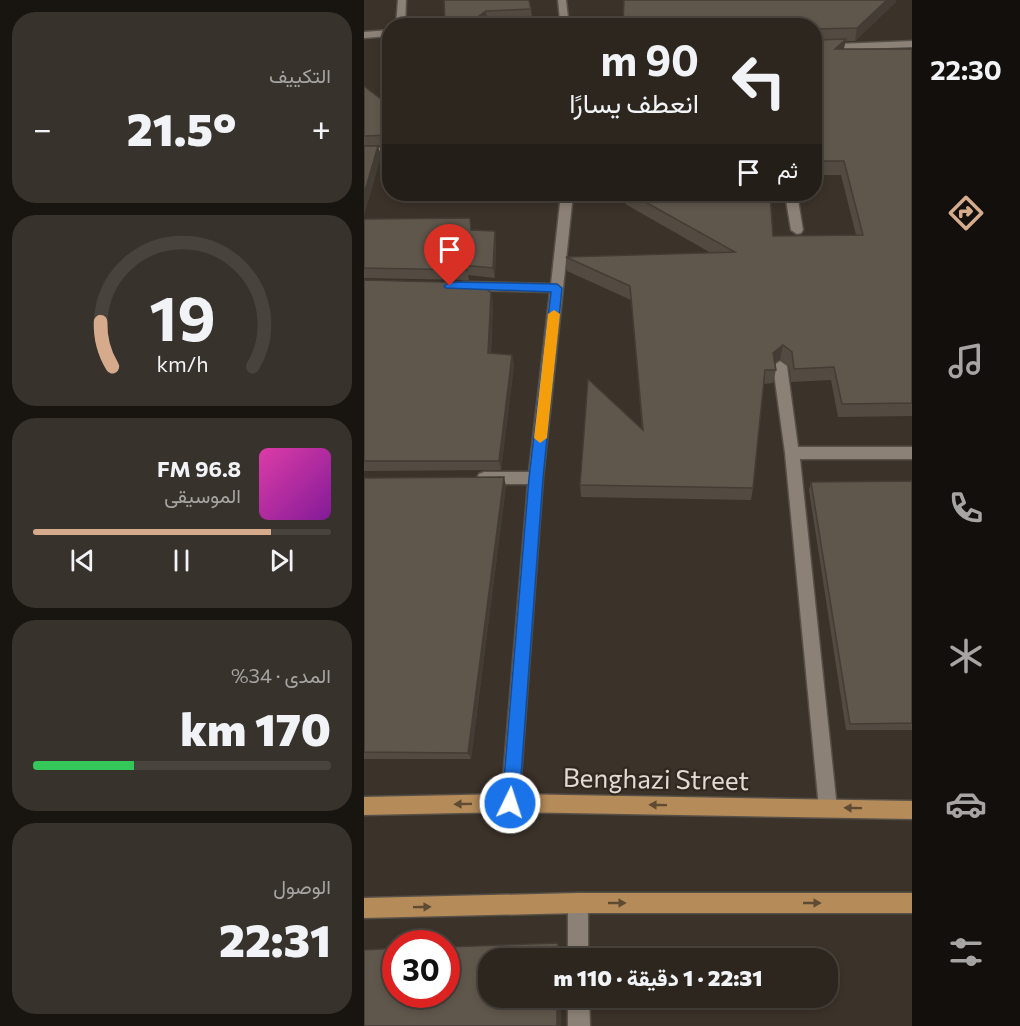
<!DOCTYPE html>
<html lang="ar">
<meta charset="utf-8">
<style>
:root{--surface:#2c261f;--page:#38322c;--text:#f1f3f6;--muted:#a6a5a4;--line:#48433d;--accent:#d6ab8b}
body{margin:0;font-family:Commissioner,Vazirmatn,sans-serif;background:var(--page);color:var(--text);direction:rtl;height:100vh;display:flex;flex-direction:column;font-size:22px;white-space:nowrap}
*{box-sizing:border-box;margin:0}
p{font-size:20px;color:var(--muted)}
.icon{flex:none;width:33px;height:33px;fill:none;stroke:currentColor;stroke-width:2;stroke-linecap:round;stroke-linejoin:round}
.map{position:relative;flex:1;overflow:hidden;direction:ltr}
.drawer{display:flex;flex-direction:column;gap:12px;padding:12px;background:#181511;width:364px}
.drawer>*{flex:none}
.top-card{position:absolute;left:18px;top:18px;width:440px;height:183px;border-radius:24px;box-shadow:0 3px 9px #0003,0 0 0 2px var(--line);direction:rtl;background:#2c261f;color:var(--text);overflow:hidden}
.speed{position:absolute;left:18px;top:930px;display:flex;gap:12px;font-size:30px;font-weight:700;text-align:center}
.speed>*{display:grid;place-content:center;width:78px;height:78px;border-radius:50%;background:var(--surface);box-shadow:0 3px 9px #0003,0 0 0 2px var(--line);line-height:1}
.speed .limit{border:9px solid #d22;background:#fff;color:#111}
.pin{position:absolute;display:grid;place-items:center;width:51px;height:51px;color:#fff;margin:-62px -26px;border-radius:50% 50% 50% 0;rotate:-45deg;box-shadow:0 0 6px #0007}
.pin .icon{rotate:45deg}
.me{position:absolute;width:66px;margin:-33px;rotate:4deg;stroke-linejoin:round;filter:drop-shadow(0 0 4px #0008)}
.turn{display:flex;align-items:center;gap:21px;height:126px;padding:0 24px;font-size:27px}
.turn .icon{width:78px;height:78px;stroke-width:2.5}
.turn b{display:block;font-size:42px;line-height:51px}
.then{display:flex;align-items:center;height:57px;padding:0 24px;background:#0003;gap:12px;font-size:22px}
.big{font-size:45px;font-weight:800;line-height:1.1}
.drawer .widget{flex:1;display:flex;flex-direction:column;justify-content:center;gap:9px;min-width:0;padding:0 21px;border-radius:24px;background:var(--page)}
.drawer .dial{align-items:center;gap:0}
.dial svg{height:156px;overflow:visible;fill:none;stroke:var(--line);stroke-width:7;stroke-linecap:round;text-anchor:middle}
.dial text{fill:var(--text);stroke:none}
.song{display:flex;align-items:center;gap:18px}
.cover{width:72px;height:72px;border-radius:9px;background:linear-gradient(135deg,hsl(320 70% 55%),hsl(290 70% 35%))}
.played{height:6px;border-radius:3px;background:linear-gradient(90deg,var(--accent) 80%,var(--line) 80%)}
.keys{display:flex;justify-content:space-around;direction:ltr}
.heat{display:flex;justify-content:space-between;align-items:center;font-size:33px;direction:ltr}
.charge{height:9px;border-radius:4px;background:linear-gradient(90deg,#34c759 34%,var(--line) 0)}
.trip{position:absolute;left:114px;top:948px;width:360px;height:60px;border-radius:24px;background:var(--surface);box-shadow:0 3px 9px #0003,0 0 0 2px var(--line);font-weight:800;line-height:60px;text-align:center;direction:rtl}
main{display:flex;flex:1;min-height:0}
.tabs{display:flex;flex-direction:column;width:108px;justify-content:space-around;align-items:center;background:#120f0c;color:var(--muted)}
.tabs .icon{width:42px;height:42px}
.tabs .on{color:var(--accent)}
.tabs b{font-size:27px;color:var(--text)}
.map>svg:first-child{display:block}
.lines{fill:none;stroke-linecap:round;stroke-linejoin:round}
.minor-casing{stroke:#575048;stroke-width:3}
.primary-casing{stroke:#575048;stroke-width:3}
.minor{fill:#8b8176;fill-rule:evenodd}
.primary{fill:#b48b59;fill-rule:evenodd}
.wall{fill:#534b41}
.shaded-wall{fill:#433d35}
.building{fill:#60574c;stroke:#433d35;stroke-width:1.5}
.oneway{fill:#5f4b33}
.route{fill:#1a73e8;stroke:#114b97;stroke-width:1.5}
.slow{fill:#f59e0b}
.labels{text-anchor:middle;dominant-baseline:central;stroke-width:4.5;stroke-linejoin:round;paint-order:stroke}
.near-street-label{font-size:26px;fill:#e1dbd5;stroke:#31281f}
</style>
<main>
<nav class="tabs">
<b>22:30</b>
<svg class="icon on" aria-label="directions" viewBox="0 0 24 24"><path d="M12 3l9 9-9 9-9-9zM9 14v-3h6M13 9l2 2-2 2"/></svg>
<svg class="icon" aria-label="music" viewBox="0 0 24 24"><path d="M9 18V5l10-2v13"/><circle cx="6" cy="18" r="3"/><circle cx="16" cy="16" r="3"/></svg>
<svg class="icon" aria-label="phone" viewBox="0 0 24 24"><path d="M5 4h4l2 5-3 2q2 4 5 5l2-3 5 2v4C11 20 4 13 5 4z"/></svg>
<svg class="icon" aria-label="climate" viewBox="0 0 24 24"><path d="M12 3v18M4 7l16 10M4 17L20 7"/></svg>
<svg class="icon" aria-label="car" viewBox="0 0 24 24"><path d="M5 17H2v-5l4-1 3-4h7l3 4 3 1v5h-3M9 17h6M6 11h13"/><circle cx="7" cy="17" r="2"/><circle cx="17" cy="17" r="2"/></svg>
<svg class="icon" aria-label="filters" viewBox="0 0 24 24"><path d="M4 7h16M4 17h16"/><circle cx="9" cy="7" r="2"/><circle cx="15" cy="17" r="2"/></svg>
</nav>
<div class="map">
<svg width="548" height="1026" viewBox="0 0 548 1026">
<rect width="100%" height="100%" fill="#3b3229"/>
<g class="lines">
<defs>
<path id="minor" d="M34,0h8l-1,26h-9z
M194,0h8l3,26h-86l4,-3 73,-3z
M26,30v6l-26,2v-6z
M548,41v6l-98,4v-6z
M0,148h26v6h-26z
M197,194h12l-30,284 -24,325 -2,7 -7,2 -7,-2 -2,-7 27,-319h-44l-5,-2 -2,-4 2,-4 5,-2h45l21,-180 -86,-2 -6,-4 6,-4 87,2z
M421,194h12l6,36 -2,3 -4,1 -6,-4z
M416,361l7,5 11,81h114v12h-112l37,349 -2,7 -7,2 -7,-2 -2,-7 -34,-355 -12,-87z
M214,893l7,3 3,7v55h-20v-55l3,-7z
M204,998h21l1,28h-22z"/>
<path id="primary" d="M146,794l402,7v18l-402,-7 -146,3v-18z
M214,893h334v20h-334l-214,5v-20z"/>
</defs>
<use href="#minor" class="minor-casing"/>
<use href="#primary" class="primary-casing"/>
<use href="#minor" class="minor"/>
<use href="#primary" class="primary"/>
</g>
<path class="wall" d="M80,0l87,9 1,10 -87,7z
M260,0h272v2l-41,39h-10l-1,8h68v367l-74,1 -7,-37 -40,2 -2,-16 -9,-7 -5,4 1,7 -3,13 -9,1 -11,104 -2,12 -170,-3 -1,-12 62,-56 -11,-129 -64,-29 -1,-14 145,-4 -84,-48 -14,-11h157l3,42 83,-1 -15,-60h-27v-149z
M0,86l26,20v39l-25,1h13l3,10 -17,59z
M0,219l108,11 24,11 -1,37 -27,-3 1,5 -105,-2z
M0,280l127,13 2,10 -2,50 21,2 2,10 -13,105 -137,1z
M0,478l142,8 -35,273h-107z
M548,481v249h-66l-37,-240 2,-8z"/>
<path class="shaded-wall" d="M523,0h9v2l-41,39 2,-13z
M122,11l1,10 -6,5 -2,-10z
M482,39l-3,13 -8,-3z
M14,146l3,10 -17,59v-21z
M131,231l1,10 -1,37 -2,-10z
M127,293l2,10 -3,60 -2,-10z
M419,345l-3,14 -9,7 2,-13z
M148,355l2,10 -13,105 -2,-9z
M140,477l2,9 -35,273 -3,-6z
M194,943l4,7v8h-4z
M193,998h4v28h-4z"/>
<path class="building" d="M80,0h85l2,9 -45,2 -7,5 3,3h50l2,7h-89z
M260,0h263l-30,28 -41,1 -2,9v-12h-191z
M450,38l2,2 30,-1 -11,10h77v354l-70,1 -8,-37 -40,2 -2,-17 -9,-7 -10,8 3,17h-11l-12,118 -173,-3 8,-106 55,51 -13,-144 -64,-29 169,-5 -104,-58h139l3,42 90,-1 -19,-74h-30z
M0,86l26,20v29l-26,1z
M0,146h14l-14,48z
M106,218l1,12 24,1 -2,37 -31,-3 5,5 -103,-2v-49z
M0,280l117,3 10,10 -3,60 24,2 -13,106h-135z
M140,477l-36,276 -104,-1v-274z
M548,481v242l-62,1 -39,-242z
M194,943v15h-70v40h69v28h-193v-76l32,-2v46h50v-47z"/>
<defs><path id="oneway-solid" d="M-6-.8H1V-3.2L6.5 0L1 3.2V.8H-6Z" transform="scale(1.5)"/></defs>
<g class="oneway">
<use href="#oneway-solid" transform="translate(99 804) rotate(179)"/>
<use href="#oneway-solid" transform="translate(294 805) rotate(-179)"/>
<use href="#oneway-solid" transform="translate(489 808) rotate(-179)"/>
<use href="#oneway-solid" transform="translate(253 903)"/>
<use href="#oneway-solid" transform="translate(448 903)"/>
<use href="#oneway-solid" transform="translate(58 907) rotate(-1)"/>
</g>
<path class="route" d="M86,282l107,2 5,4 -19,190 -24,325 -3,6 -6,3 -6,-3 -2,-6 27,-325 22,-186 -105,-4 -2,-2z"/>
<path class="slow" d="M190,310l6,4 -13,124 -7,5 -6,-5 14,-124z"/>
<g class="labels">
<g class="near-street-label">
<text transform="translate(292 778) rotate(1)">Benghazi Street</text>
</g>
</g>
</svg>
<div class="speed"><div class="limit">30</div></div>
<div class="pin" style="left:86px;top:286px;background:#d93025"><svg class="icon" aria-label="arrive" viewBox="0 0 24 24"><path d="M6 21V4h12l-3 4 3 4H6"/></svg></div>
<svg class="me" style="left:146px;top:803px" viewBox="-20 -20 40 40"><circle r="17" fill="#1a73e8" stroke="#fff" stroke-width="3"/><path d="M0-11L8 9 0 5-8 9z" fill="#fff"/></svg>
<div class="trip">22:31 · 1 دقيقة · 110 m</div>
<div class="top-card">
<div class="turn"><svg class="icon" aria-label="left" viewBox="0 0 24 24"><path d="M17 20v-9H6M10 6l-5 5 5 5"/></svg><div><b>90 m</b>انعطف يسارًا</div></div>
<div class="then">ثم<svg class="icon" aria-label="arrive" viewBox="0 0 24 24"><path d="M6 21V4h12l-3 4 3 4H6"/></svg></div>
</div>
</div>
<section class="drawer">
<div class="widget"><p>التكييف</p>
<div class="heat"><a>−</a><b class="big">21.5°</b><a>+</a></div>
</div>
<div class="widget dial"><svg viewBox="0 0 100 80">
<path d="M14 69A42 42 0 1 1 86 69"/>
<path d="M14 69A42 42 0 0 1 8 46" stroke="#d6ab8b"/>
<text x="50" y="56" font-size="32" font-weight="700">19</text>
<text x="50" y="72" font-size="11">km/h</text>
</svg></div>
<div class="widget">
<div class="song"><i class="cover"></i><div><b>96.8 FM</b><p>الموسيقى</p></div></div>
<div class="played"></div>
<div class="keys"><svg class="icon" aria-label="previous" viewBox="0 0 24 24"><path d="M18 5L8 12l10 7zM5 5v14"/></svg><svg class="icon" aria-label="pause" viewBox="0 0 24 24"><path d="M8 5v14M16 5v14"/></svg><svg class="icon" aria-label="next" viewBox="0 0 24 24"><path d="M6 5l10 7-10 7zM19 5v14"/></svg></div>
</div>
<div class="widget"><p>المدى · 34%</p><b class="big">170 km</b><div class="charge"></div></div>
<div class="widget"><p>الوصول</p><b class="big">22:31</b></div>
</section>
</main>
